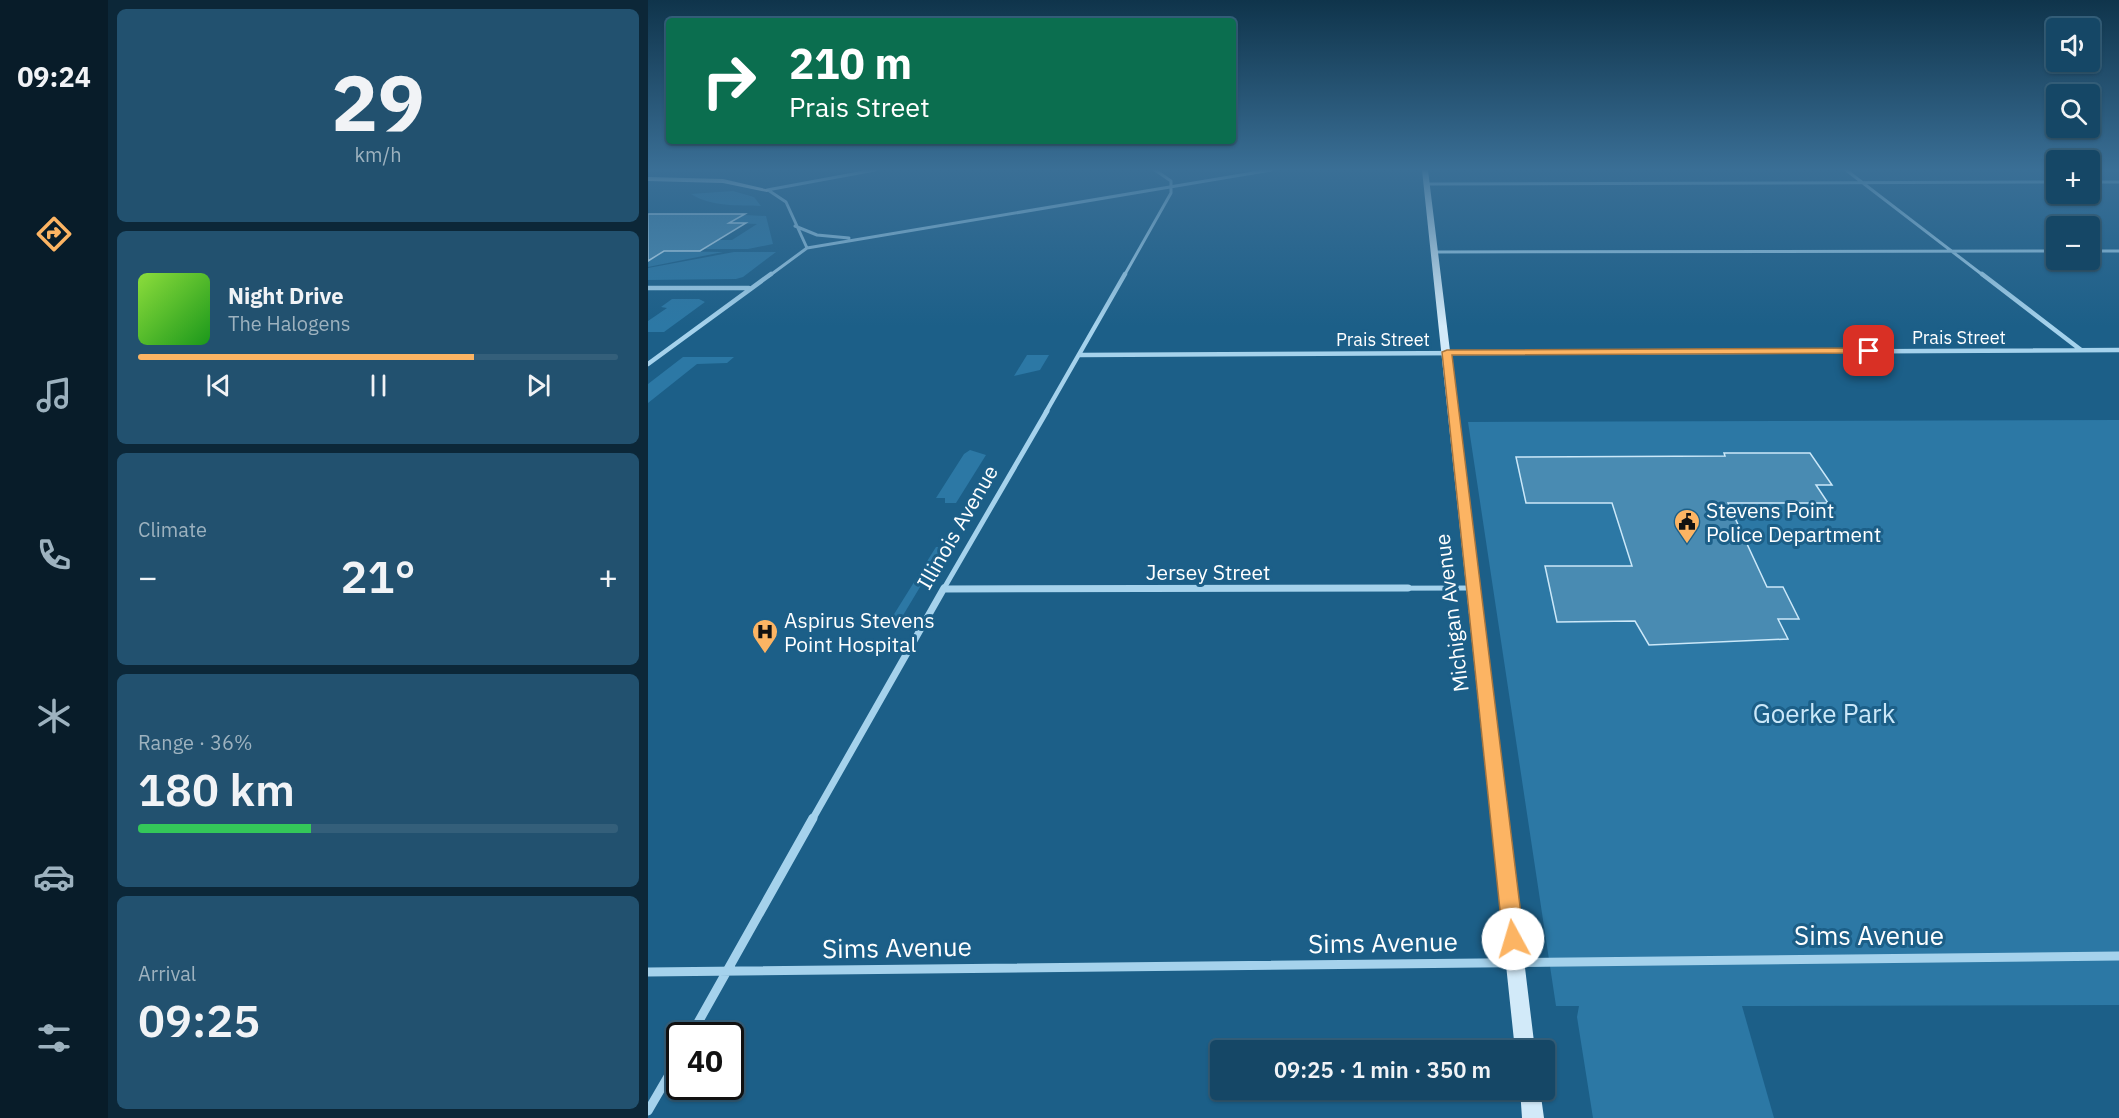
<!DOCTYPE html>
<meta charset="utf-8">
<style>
:root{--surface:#154766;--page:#22516f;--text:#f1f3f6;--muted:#9db2bf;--line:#345f7a;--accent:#fcb463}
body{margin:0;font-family:"IBM Plex Sans",sans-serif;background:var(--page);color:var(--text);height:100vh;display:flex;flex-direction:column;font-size:22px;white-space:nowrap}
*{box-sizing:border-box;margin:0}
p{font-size:20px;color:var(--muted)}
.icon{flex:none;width:33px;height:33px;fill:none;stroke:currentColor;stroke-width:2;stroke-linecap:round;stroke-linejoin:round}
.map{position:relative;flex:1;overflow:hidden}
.drawer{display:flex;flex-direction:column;gap:9px;padding:9px;background:#0c2738;width:540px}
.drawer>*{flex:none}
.hud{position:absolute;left:18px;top:18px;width:570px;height:126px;border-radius:6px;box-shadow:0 2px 4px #0004,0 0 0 2px var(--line);background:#0b6e4f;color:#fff;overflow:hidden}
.controls{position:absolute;left:1398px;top:18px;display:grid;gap:12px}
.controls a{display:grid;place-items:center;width:54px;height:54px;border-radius:6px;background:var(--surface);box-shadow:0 2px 4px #0004,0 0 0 2px var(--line);font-size:30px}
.speed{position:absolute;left:18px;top:1022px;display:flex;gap:12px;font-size:30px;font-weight:700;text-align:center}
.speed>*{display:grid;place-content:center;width:78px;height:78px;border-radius:50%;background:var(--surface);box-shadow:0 2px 4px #0004,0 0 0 2px var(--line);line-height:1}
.speed .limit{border:3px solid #111;border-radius:9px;background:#fff;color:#111}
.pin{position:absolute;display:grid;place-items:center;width:51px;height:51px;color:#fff;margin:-26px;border-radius:12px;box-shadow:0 3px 9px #0006}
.me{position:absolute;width:66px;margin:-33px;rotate:354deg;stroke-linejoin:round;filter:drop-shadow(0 0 4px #0008)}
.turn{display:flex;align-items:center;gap:21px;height:126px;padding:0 24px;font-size:27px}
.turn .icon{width:78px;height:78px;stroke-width:2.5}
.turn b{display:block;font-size:42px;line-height:51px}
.big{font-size:45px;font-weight:600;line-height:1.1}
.drawer .widget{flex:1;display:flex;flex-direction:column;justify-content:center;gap:9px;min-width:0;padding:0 21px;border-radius:9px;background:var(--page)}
.drawer .dial{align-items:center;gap:0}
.dial b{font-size:78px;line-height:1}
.song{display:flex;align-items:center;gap:18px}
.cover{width:72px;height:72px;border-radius:9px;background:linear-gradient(135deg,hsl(90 70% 55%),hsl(120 70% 35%))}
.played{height:6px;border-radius:3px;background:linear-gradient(90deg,var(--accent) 70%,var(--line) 70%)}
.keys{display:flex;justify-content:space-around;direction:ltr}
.heat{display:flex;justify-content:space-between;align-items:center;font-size:33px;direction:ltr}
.charge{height:9px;border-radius:4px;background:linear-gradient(90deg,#34c759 36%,var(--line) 0)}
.trip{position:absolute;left:562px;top:1040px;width:345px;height:60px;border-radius:6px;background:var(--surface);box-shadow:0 2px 4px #0004,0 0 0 2px var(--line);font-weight:600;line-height:60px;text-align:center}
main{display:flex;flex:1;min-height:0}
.dock{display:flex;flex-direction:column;width:108px;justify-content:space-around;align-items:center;background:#081c29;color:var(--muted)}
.dock .icon{width:42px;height:42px}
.dock .current{color:var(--accent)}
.dock b{font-size:27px;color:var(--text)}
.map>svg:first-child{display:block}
.green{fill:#2c78a5}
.building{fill:#498bb2;stroke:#cbe8f9;stroke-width:1.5}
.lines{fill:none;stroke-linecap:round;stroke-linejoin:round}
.street-far4{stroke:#a5d2ec;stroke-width:3}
.street-far3{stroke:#a5d2ec;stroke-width:4.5}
.street-far2{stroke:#a5d2ec;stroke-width:5}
.street-far1{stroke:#a5d2ec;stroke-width:7}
.street{stroke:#a5d2ec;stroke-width:9}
.secondary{fill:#d2eaf9;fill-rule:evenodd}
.route{fill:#fcb463;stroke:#a47540;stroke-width:1.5}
.labels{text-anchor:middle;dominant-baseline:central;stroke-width:6;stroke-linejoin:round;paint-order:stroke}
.far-street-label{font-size:18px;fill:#fff;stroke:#1c5f88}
.poi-label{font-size:21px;fill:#fff;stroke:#1c5f88;text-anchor:start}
.street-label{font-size:21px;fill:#fff;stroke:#1c5f88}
.near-park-label{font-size:26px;fill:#cbe8f9;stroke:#1c5f88}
.near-street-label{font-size:26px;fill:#fff;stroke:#1c5f88}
</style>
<main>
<nav class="dock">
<b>09:24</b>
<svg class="icon current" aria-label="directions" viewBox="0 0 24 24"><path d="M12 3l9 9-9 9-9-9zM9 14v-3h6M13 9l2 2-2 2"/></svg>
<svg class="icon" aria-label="music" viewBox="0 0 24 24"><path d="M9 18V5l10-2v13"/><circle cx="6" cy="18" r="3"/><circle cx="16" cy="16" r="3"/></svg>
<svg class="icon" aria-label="phone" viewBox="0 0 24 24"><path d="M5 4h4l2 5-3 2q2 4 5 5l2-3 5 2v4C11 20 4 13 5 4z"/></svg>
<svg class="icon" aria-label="climate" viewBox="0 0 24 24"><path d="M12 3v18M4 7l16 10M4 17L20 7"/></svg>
<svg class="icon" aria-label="car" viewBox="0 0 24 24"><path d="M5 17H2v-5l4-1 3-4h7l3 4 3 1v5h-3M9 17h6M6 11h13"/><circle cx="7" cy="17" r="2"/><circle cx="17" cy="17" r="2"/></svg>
<svg class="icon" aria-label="filters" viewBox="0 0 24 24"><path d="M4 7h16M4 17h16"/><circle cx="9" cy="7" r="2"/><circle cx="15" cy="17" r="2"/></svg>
</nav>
<section class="drawer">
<div class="widget dial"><b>29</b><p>km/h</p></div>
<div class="widget">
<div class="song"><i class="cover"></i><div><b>Night Drive</b><p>The Halogens</p></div></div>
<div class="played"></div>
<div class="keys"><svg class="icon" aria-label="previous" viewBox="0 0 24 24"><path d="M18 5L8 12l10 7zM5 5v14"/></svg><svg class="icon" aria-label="pause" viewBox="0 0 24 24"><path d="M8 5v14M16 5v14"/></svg><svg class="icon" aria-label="next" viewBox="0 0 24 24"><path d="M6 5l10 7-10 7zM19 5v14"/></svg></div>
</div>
<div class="widget"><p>Climate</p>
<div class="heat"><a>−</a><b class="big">21°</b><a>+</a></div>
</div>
<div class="widget"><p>Range · 36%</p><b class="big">180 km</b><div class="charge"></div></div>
<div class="widget"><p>Arrival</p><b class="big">09:25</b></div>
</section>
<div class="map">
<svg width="1471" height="1118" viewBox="0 0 1471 1118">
<rect width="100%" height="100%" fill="#1c5f88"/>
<path class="green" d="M85,191l21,6 7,9c-23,-1 -50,1 -70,-12z
M96,215l22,1 7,28 -25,5h-44l6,-9h22l25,-16 -26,-1z
M16,251l59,1 -75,15v-6z
M86,252h42l-33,25 -7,2 -88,1v-12z
M24,299h27l6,3 -41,30h-16v-11l19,-13 -6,-1z
M379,355h22l-9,15 -26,6z
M35,357h51l-7,6 -30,1 -49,39v-19z
M1471,420v585l-377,1 32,112h-181l-16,-101 2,-11h-23l-88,-584z
M322,450l16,5 -30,48h-11v-5h-9l28,-44z
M288,547h8l-48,80h-10z"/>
<path class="building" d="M0,214h97l-16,9h17l-46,28h-36l-16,10z
M1076,453h86l22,32h-16l12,18h-100l39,84h16l16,32h-21l10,20 -139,6 -14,-24 -78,1 -12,-56h87l-20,-63h-86l-10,-46 209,-1z"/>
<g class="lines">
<path class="street-far4" d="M1198,170l138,106
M1442,182h29
M779,184l629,-2
M119,190l108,-20
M120,190l18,12 21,46
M147,226l22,9 32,3
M1442,251h29
M786,252l622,-1
M121,276l38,-28 464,-78
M476,276l47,-83v-12l-16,-11"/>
<path class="street-far3" d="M1334,274l99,76
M0,288h101
M432,355l1039,-5
M0,364l123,-90
M398,412l79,-138"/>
<path class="street-far2" d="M296,589l528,-1
M295,590l104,-179"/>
<path class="street-far1" d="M296,589l464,-1
M164,820l132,-232"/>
<path class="street" d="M0,972l1471,-16
M43,1035l122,-217
M0,1111l32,-55"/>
<path class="secondary" d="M774,170h6l107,880h-20z
M0,177l75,2 47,11 -3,2 -44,-9 -75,-2z
M872,1089h20l4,29h-22z"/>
</g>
<linearGradient id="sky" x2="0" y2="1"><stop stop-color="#0f344b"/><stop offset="0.52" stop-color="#3a6f96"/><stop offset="1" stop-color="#3a6f96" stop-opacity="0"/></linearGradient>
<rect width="1471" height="326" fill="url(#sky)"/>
<path class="route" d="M1221,348l3,1v4l-420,2 72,584 -3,7 -8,3 -7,-3 -3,-7 -61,-587 5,-2z"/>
<defs>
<symbol id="civic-pin" viewBox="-11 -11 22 30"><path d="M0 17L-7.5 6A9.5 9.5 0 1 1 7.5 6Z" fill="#fcb463" stroke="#1c5f88"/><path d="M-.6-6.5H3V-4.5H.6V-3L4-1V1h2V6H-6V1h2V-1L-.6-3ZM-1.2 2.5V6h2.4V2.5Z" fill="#111"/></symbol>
<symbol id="hospital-pin" viewBox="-11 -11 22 30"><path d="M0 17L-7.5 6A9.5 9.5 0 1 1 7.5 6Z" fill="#fcb463" stroke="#1c5f88"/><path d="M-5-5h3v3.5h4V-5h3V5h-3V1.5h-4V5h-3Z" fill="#111"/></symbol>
</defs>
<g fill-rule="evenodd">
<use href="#civic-pin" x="1024" y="507" width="30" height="40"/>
<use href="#hospital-pin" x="102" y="617" width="30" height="40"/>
</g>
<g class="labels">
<g class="far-street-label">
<text x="1311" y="337">Prais Street</text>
<text x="735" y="339">Prais Street</text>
</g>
<g class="poi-label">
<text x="1058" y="510">Stevens Point<tspan x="1058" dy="24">Police Department</tspan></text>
<text x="136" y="620">Aspirus Stevens<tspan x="136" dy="24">Point Hospital</tspan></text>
</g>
<g class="street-label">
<text transform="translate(309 527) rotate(-60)">Illinois Avenue</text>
<text x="560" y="572">Jersey Street</text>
<text transform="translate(803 613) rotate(-97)">Michigan Avenue</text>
</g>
<g class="near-park-label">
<text x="1176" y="713">Goerke Park</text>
</g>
<g class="near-street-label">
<text x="1221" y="935">Sims Avenue</text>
<text transform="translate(735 942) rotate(-1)">Sims Avenue</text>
<text transform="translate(249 947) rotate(-1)">Sims Avenue</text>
</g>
</g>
</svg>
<div class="controls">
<a><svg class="icon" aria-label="sound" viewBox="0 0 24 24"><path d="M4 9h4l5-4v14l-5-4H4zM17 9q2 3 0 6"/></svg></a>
<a><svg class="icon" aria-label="search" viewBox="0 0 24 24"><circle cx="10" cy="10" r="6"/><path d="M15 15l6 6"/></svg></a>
<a>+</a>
<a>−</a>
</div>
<div class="speed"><div class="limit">40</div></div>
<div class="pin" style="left:1221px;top:351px;background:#d93025"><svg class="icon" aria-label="arrive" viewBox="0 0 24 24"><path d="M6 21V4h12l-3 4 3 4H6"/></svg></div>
<svg class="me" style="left:865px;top:939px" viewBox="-20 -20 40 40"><circle r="19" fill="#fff"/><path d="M0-13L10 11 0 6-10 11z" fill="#fcb463"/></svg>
<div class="trip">09:25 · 1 min · 350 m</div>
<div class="hud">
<div class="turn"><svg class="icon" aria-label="right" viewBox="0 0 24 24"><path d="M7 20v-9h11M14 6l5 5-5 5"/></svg><div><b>210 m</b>Prais Street</div></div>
</div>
</div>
</main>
